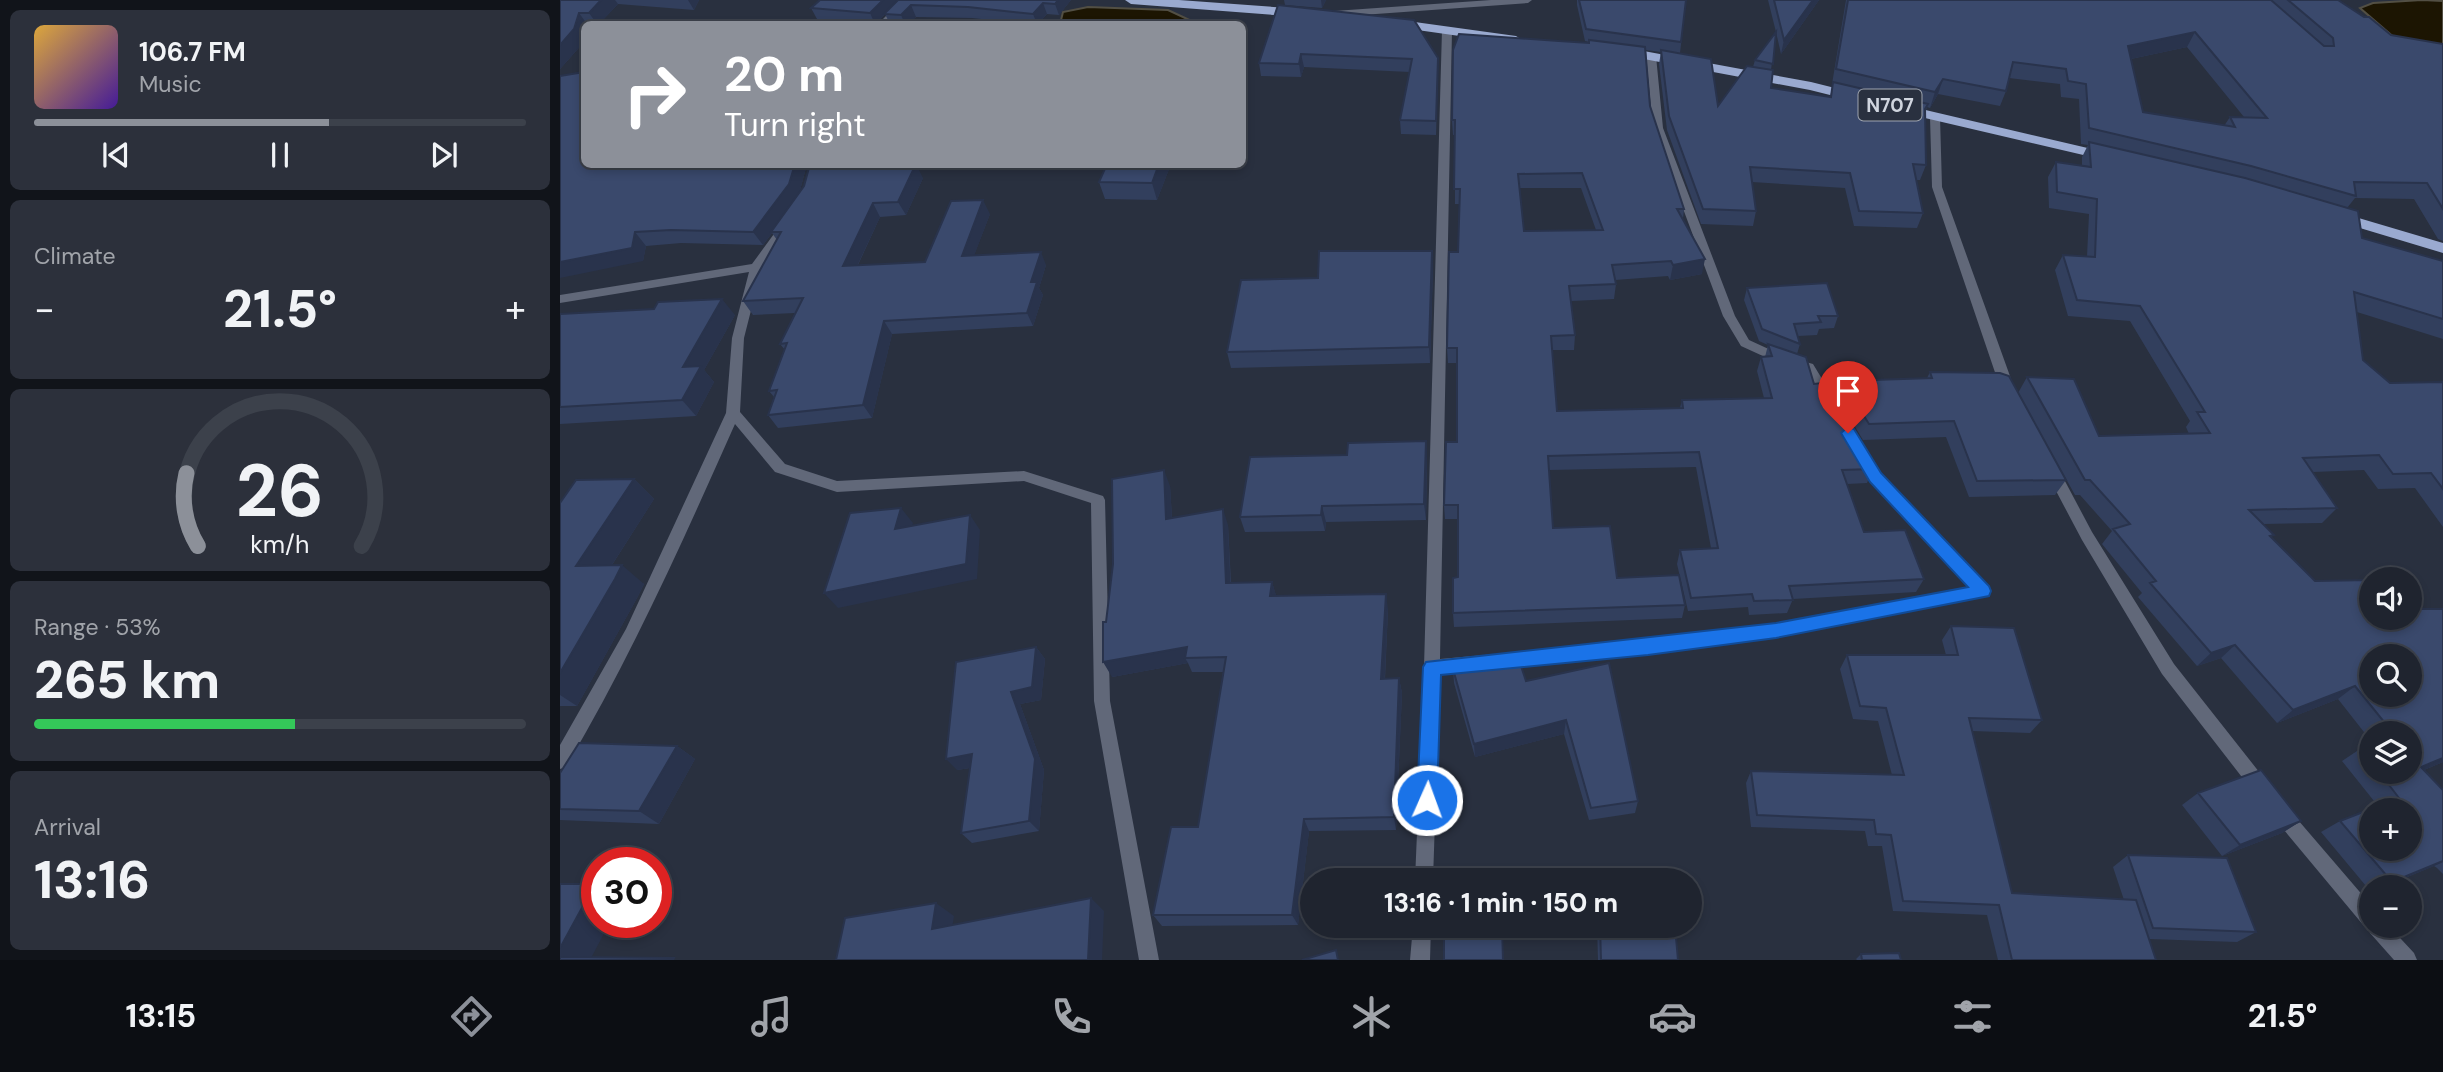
<!DOCTYPE html>
<meta charset="utf-8">
<style>
:root{--surface:#1f242f;--page:#2c303b;--text:#f1f3f6;--muted:#a1a4aa;--line:#3c414b;--accent:#8c9099}
body{margin:0;font-family:"DM Sans",sans-serif;background:var(--page);color:var(--text);height:100vh;display:flex;flex-direction:column;font-size:26px;white-space:nowrap}
*{box-sizing:border-box;margin:0}
p{font-size:23px;color:var(--muted)}
.icon{flex:none;width:38px;height:38px;fill:none;stroke:currentColor;stroke-width:2;stroke-linecap:round;stroke-linejoin:round}
.map{position:relative;flex:1;overflow:hidden}
.panel{display:flex;flex-direction:column;gap:10px;padding:10px;background:#11141a;width:560px}
.panel>*{flex:none}
.hud{position:absolute;left:21px;top:21px;width:665px;height:147px;border-radius:10px;box-shadow:0 4px 10px #0003,0 0 0 2px var(--line);background:#8c9099;color:#fff;overflow:hidden}
.tools{position:absolute;left:1799px;top:567px;display:grid;gap:14px}
.tools a{display:grid;place-items:center;width:63px;height:63px;border-radius:50%;background:var(--surface);box-shadow:0 4px 10px #0003,0 0 0 2px var(--line);font-size:35px}
.speed{position:absolute;left:21px;top:847px;display:flex;gap:14px;font-size:35px;font-weight:700;text-align:center}
.speed>*{display:grid;place-content:center;width:91px;height:91px;border-radius:50%;background:var(--surface);box-shadow:0 4px 10px #0003,0 0 0 2px var(--line);line-height:1}
.speed .limit{border:10px solid #d22;background:#fff;color:#111}
.pin{position:absolute;display:grid;place-items:center;width:60px;height:60px;color:#fff;margin:-72px -30px;border-radius:50% 50% 50% 0;rotate:-45deg;box-shadow:0 0 7px #0007}
.pin .icon{rotate:45deg}
.me{position:absolute;width:77px;margin:-38px;rotate:2deg;stroke-linejoin:round;filter:drop-shadow(0 0 5px #0008)}
.turn{display:flex;align-items:center;gap:24px;height:147px;padding:0 28px;font-size:32px}
.turn .icon{width:91px;height:91px;stroke-width:2.5}
.turn b{display:block;font-size:49px;line-height:60px}
.big{font-size:52px;font-weight:800;line-height:1.1}
.panel .tile{flex:1;display:flex;flex-direction:column;justify-content:center;gap:10px;min-width:0;padding:0 24px;border-radius:10px;background:var(--page)}
.panel .dial{align-items:center;gap:0}
.dial svg{height:182px;overflow:visible;fill:none;stroke:var(--line);stroke-width:7;stroke-linecap:round;text-anchor:middle}
.dial text{fill:var(--text);stroke:none}
.song{display:flex;align-items:center;gap:21px}
.cover{width:84px;height:84px;border-radius:10px;background:linear-gradient(135deg,hsl(40 70% 55%),hsl(260 70% 35%))}
.played{height:7px;border-radius:4px;background:linear-gradient(90deg,var(--accent) 60%,var(--line) 60%)}
.keys{display:flex;justify-content:space-around;direction:ltr}
.heat{display:flex;justify-content:space-between;align-items:center;font-size:38px;direction:ltr}
.charge{height:10px;border-radius:5px;background:linear-gradient(90deg,#34c759 53%,var(--line) 0)}
.trip{position:absolute;left:740px;top:868px;width:402px;height:70px;border-radius:35px;background:var(--surface);box-shadow:0 4px 10px #0003,0 0 0 2px var(--line);font-weight:800;line-height:70px;text-align:center}
.tabs{display:flex;height:112px;justify-content:space-around;align-items:center;background:#0c0e13;color:var(--muted)}
.tabs .icon{width:49px;height:49px}
.tabs .selected{color:var(--accent)}
.tabs b{font-size:32px;color:var(--text)}
main{display:flex;flex:1;min-height:0}
.map>svg:first-child{display:block}
.water{fill:#1c1502;stroke:#524f44;stroke-width:2}
.lines{fill:none;stroke-linecap:round;stroke-linejoin:round}
.minor{fill:#616879;fill-rule:evenodd}
.tertiary{fill:#616879;fill-rule:evenodd}
.trunk{fill:#9aaad0;fill-rule:evenodd}
.wall{fill:#323f5d;fill-rule:evenodd}
.shaded-wall{fill:#29334c}
.building{fill:#3a496c;stroke:#29334c;stroke-width:2;fill-rule:evenodd}
.route{fill:#1a73e8;stroke:#114b97;stroke-width:2}
.labels{text-anchor:middle;dominant-baseline:central;stroke-width:7;stroke-linejoin:round;paint-order:stroke}
.shield{fill:#29303f;stroke:#9ea4af;stroke-width:2}
.shield-label{font-size:19px;font-weight:bold;fill:#d0d5df}
</style>
<main>
<section class="panel">
<div class="tile">
<div class="song"><i class="cover"></i><div><b>106.7 FM</b><p>Music</p></div></div>
<div class="played"></div>
<div class="keys"><svg class="icon" aria-label="previous" viewBox="0 0 24 24"><path d="M18 5L8 12l10 7zM5 5v14"/></svg><svg class="icon" aria-label="pause" viewBox="0 0 24 24"><path d="M8 5v14M16 5v14"/></svg><svg class="icon" aria-label="next" viewBox="0 0 24 24"><path d="M6 5l10 7-10 7zM19 5v14"/></svg></div>
</div>
<div class="tile"><p>Climate</p>
<div class="heat"><a>−</a><b class="big">21.5°</b><a>+</a></div>
</div>
<div class="tile dial"><svg viewBox="0 0 100 80">
<path d="M14 69A42 42 0 1 1 86 69"/>
<path d="M14 69A42 42 0 0 1 9 37" stroke="#8c9099"/>
<text x="50" y="56" font-size="32" font-weight="700">26</text>
<text x="50" y="72" font-size="11">km/h</text>
</svg></div>
<div class="tile"><p>Range · 53%</p><b class="big">265 km</b><div class="charge"></div></div>
<div class="tile"><p>Arrival</p><b class="big">13:16</b></div>
</section>
<div class="map">
<svg width="1883" height="960" viewBox="0 0 1883 960">
<rect width="100%" height="100%" fill="#29303f"/>
<path class="water" d="M1862,0l21,1v52l-40,-8 -43,-37 13,-5z
M528,7l80,3 30,14h-138l3,-12z"/>
<g class="lines">
<path class="minor" d="M342,0h9l-24,24h-9z
M887,27l5,3 -12,629 208,-19 128,-16 194,-37 -100,-106 -15,-25 7,-5 5,1 13,21 111,118 -3,5 -5,1 -207,41 -128,16 -208,19 -7,207h-18l9,-213 18,-637z
M1091,53l5,3 7,72 72,188 14,24 35,16 29,8 20,33 -2,3h-10l-17,-30 -28,-8 -35,-16 -18,-30 -70,-188 -7,-72z
M1375,114l5,3 2,70 73,203 -7,5 -7,-5 -69,-203 -2,-70z
M226,221l6,4 -30,42 -18,71 -4,74 45,52 52,17 187,-10 79,25 2,4 5,201 49,259h-20l-45,-259 -3,-198 -67,-22 -187,11 -62,-20 -40,-48c-52,117 -104,233 -169,343l-6,2v-24l66,-116 100,-216 6,-75 17,-66 -189,31v-8l192,-31 30,-41z
M1493,467l5,1 34,64 82,132 93,118 3,6 -3,6 -6,2 -6,-2 -93,-120 -80,-134 -36,-68 2,-4z
M1720,803l6,3 85,99v21h18l25,27 3,7h-23l-24,-27 -2,-6 -4,-1 -90,-108 -3,-6 3,-6z
M853,926h18l-1,34h-20z"/>
<path class="tertiary" d="M931,0h41l-4,3 -194,14 -4,-3 4,-3z"/>
<path class="trunk" d="M565,0h54l122,9 6,4 -6,4 -170,-13z
M833,19l123,17 6,4 -6,4 -127,-18 -2,-3z
M1062,47l189,35 48,12 2,3 -7,4 -44,-11 -193,-36 -1,-3z
M1340,104l209,49 7,4 -7,4 -214,-50v-6z
M1775,211l108,32v10l-113,-34 -3,-3 3,-3z"/>
</g>
<path class="wall" d="M0,0h139l-5,10 -76,-6 -19,20h-15v18l-24,27z
M511,0l-12,15 -12,-1 -9,10h-12l-54,-6 -56,-1 -8,7h-18l-5,-10 -10,10 -58,-5 -6,-11z
M724,0h42l-4,8 -37,-3z
M1017,0h109l-6,53 38,53 35,-39 2,-7 21,-28 -8,-32h51l-38,54 -5,-22 -5,38v18l59,9 3,-13h-1l14,-84h492l53,35 52,9v197l-5,-2 -24,-40 -59,-1 -8,10 15,30 81,23v78l-86,-27 6,48 27,23 53,-1v145l-28,-39 -37,1 -14,-19 -51,2 24,36 -15,15 -59,1 11,11 -3,2 44,44 56,37 72,-9v153l-19,8 19,20v84l-6,-6 -3,-2 -51,21h-12v5l-50,-60 19,-11 38,-15 -36,-45 18,-12 11,-5v28h39v-39h-39v8l-33,-42 -61,24 -56,-65 -24,8 -59,-69 4,-4 -40,-49 10,-13 -32,-36h-5l-57,-102 9,-16 72,59 90,-2 -3,-7 4,-6 -60,-100 -62,-5 -13,-46 8,-15 24,2 2,-43 -40,-6 -1,-31 8,-15 26,4v-9l6,-12 -7,-1 -2,-45 -18,-2 -1,-13 -51,-6 -3,13 -6,15 -62,-12 -8,14 -3,-1 -2,6 1,52 -6,15h-4l7,33 -6,15 -63,-2 -9,-38 -93,-6 4,29 -3,15 -52,-2 -34,-94 -8,-66 2,-12 -15,-2 4,56 34,103 -1,10 19,55 -32,6 -2,-4 -53,4 1,4 -2,15 -43,2 4,34 -1,15h-22l5,61 123,-3 2,-8 82,-2 -7,-27 4,-14h4l3,-12 -9,-4 -15,-41 3,-12 91,28 -4,12 -15,1 -2,6 -19,1 2,8 -3,10 17,30 59,85 -6,14 -20,1 17,48 60,47 -8,13 -123,7 -6,14 -38,2 -1,-8 -60,4 -11,-47 3,-14 31,-2 -15,-81 -147,3 4,58 64,50 68,27 -3,13 -228,9 -1,-14 5,-36v-58h-13l-1,-14 13,-63v-79h-9l-1,-15 11,-96 1,-48h-4v-69h-2l-1,-15 107,-79 30,2v-1l-4,-1 -8,-36zM1627,47l57,70h-14l-6,9 -81,-14 -12,-53zM960,188h61l15,42 -72,1z
M854,20l24,51 -2,64 -35,-1 -1,-14 10,-48 -106,-5 -3,10 -40,-1 -2,-13z
M24,164h42v2l12,-2h169l-8,30 124,-16 -17,37 -26,2 -22,48 67,-3 65,-48 -16,41 72,10 -7,23 4,7 -10,31 -141,8 -20,84 -94,10 -10,-13 6,-18 -5,-6 16,-41 -5,-6 15,-31 -42,2 -10,-14 34,-61 -5,-7 -9,12 -82,-2 -35,3 -3,15z
M547,164h64l-14,36 -52,-1 -6,-17z
M873,267l-3,96 -199,5 -4,-16 91,-74z
M0,314l175,1 -31,55 10,12 -18,34 -136,8z
M1370,372l136,108 -11,15 -86,2 -23,-60 -83,3 -26,-43 5,-16 85,-3z
M867,457l-1,63 -100,2 -1,9 -80,1 -5,-15z
M74,479l20,20 -42,66 32,19 -7,14 -60,108h-17v-203z
M610,486l2,32 56,7 3,58 41,-1 4,14 112,14 -3,69 14,-1 3,15 -6,137 -87,1 -11,94 -136,1 -9,-11 45,-88 25,-155h-31l-4,-9 -76,14z
M1391,626l91,94 -12,13 -58,-2 40,162 112,7 -11,-33 15,-12 128,77 -19,10 -88,-3 7,21h-158l-11,-45 -94,-4 -11,-65h-14l-3,-15 -114,-4 -5,-44 5,-12 141,4 -14,-54 -25,-2 -13,-50 7,-14h99l-4,-15z
M476,647l9,12 -4,41 -21,4 24,66 -5,61 -67,12 -11,-10 9,-65 -13,2z
M1049,663l29,138 -3,12 -46,7 -25,-86 -89,23 -21,-74 -1,-14 73,12z
M117,746l18,13 -36,65 -99,-4v-47z
M1638,793l103,28 -19,12 -60,23 -40,-51z
M1037,926h78l3,34h-80z
M1301,954l40,6h-44l-1,-1z"/>
<path class="shaded-wall" d="M41,0h14l3,4 -19,20h-2l-8,-11z
M128,0h11l-5,10z
M323,0h16l-24,24 -5,-11z
M498,0h13l-12,15 -4,-11z
M761,0h5l-4,8z
M1253,0h6l-38,54 3,-14z
M483,3l4,11 -9,10h-1l-4,-10z
M351,5l5,12 -8,7h-3l-4,-9z
M19,13l8,11h-3v18l-24,27v-24z
M1635,32l-8,15 -66,14 7,-15z
M741,54l3,13 -3,10 -2,-13z
M1383,79l-5,15 -8,14 5,-16z
M50,164h16l-7,17 -10,-13z
M235,164h12l-9,34 -35,47 -10,-13z
M356,164l7,14 -17,37 -8,-13z
M599,164h12l-14,36 -5,-17z
M423,200l7,14 -21,55 -7,-13z
M313,203l7,14 -29,62 -8,-13z
M75,232l11,14 -3,15 -83,17v-16z
M872,251l1,16 -3,96 -1,-16z
M481,252l5,13 -7,23 4,7 -10,31 -6,-13 4,-31z
M1145,259l-3,15 -32,6 3,-15z
M162,299l13,16 -31,55 10,12 -18,34 -14,-16 1,-33z
M324,321l8,13 -20,84 -9,-13z
M866,441l1,16 -1,63 -2,-16z
M604,470l6,16 3,49 -7,-16z
M74,479l20,20 -55,86 -23,-19z
M762,506l4,16 -1,9 -4,-16z
M341,508l12,15 -6,21 -12,-15z
M663,509l5,16 3,73 -5,-15z
M410,515l10,15 -3,49 -139,29 -14,-15z
M62,565l22,19 -7,14 -60,108 -17,-11v-22z
M712,582l5,16 -7,-2z
M826,594l2,16 -4,83 -3,-14z
M1675,645l-14,13 -24,8 14,-13z
M476,647l9,12 -4,41 -21,4 24,66 -5,61 -10,-10 -18,-129z
M627,647l-2,11 3,5 -76,14 -9,-15z
M839,678l3,15 -6,137 -2,-13z
M1795,686l-17,13 -61,24 16,-13z
M1006,720l-2,14 -89,23 -1,-13z
M117,746l18,13 -36,65 -20,-13z
M412,754l10,12 -25,4 -11,-11z
M1883,758v4l-41,17 19,-12z
M744,819l5,12 -11,94 -6,-10z
M1741,821l-19,12 -60,23 18,-11z
M1883,861v1l-9,4 -53,21z
M35,884l2,1v37h13l-20,38 -30,-1v-11z
M531,898l13,13 -2,49h-14z
M376,903l18,13 -4,26 -18,-13z"/>
<path class="building" d="M0,0h41l-12,13h-10l-5,16 -14,16z
M260,0h63l-13,13 -59,-5z
M338,0h160l-3,4 -12,-1 -10,11 -65,-7 -57,-2 -10,10 -17,-1z
M1019,0h107l-5,42 -95,-13z
M1214,0h39l-29,40z
M1288,0h423l53,46h10l-1,-8 -45,-38h50l26,17h5l22,18 52,9v165l-16,-26 -73,-1 2,14 -105,-30 -162,-38 -3,-44 -18,-3 -2,-12 -53,-7 -7,29 -63,-12 -8,13 -99,-23zM1635,32l72,86 -37,-1 5,10 -92,-15 -15,-66z
M718,5l136,15 24,38 -2,63 -36,-1 12,-61 -111,-5 -2,10 -40,-1z
M1216,32l-3,32 -18,-4z
M899,34l100,7 30,2v-3l56,7 5,59 34,103h-7l28,50 -32,6 -2,-4 -59,4 4,19 -47,2 6,49 -24,1 6,75 126,-3 -1,-8 90,-2 -11,-41 11,-1 -4,-12 38,13 8,27 8,-1 51,86 -31,1 22,62 41,-2 19,49 -135,7 4,14 -39,1 -2,-7 -61,4 -11,-48 38,-2 -19,-96 -151,4 5,72 57,-2 7,52 62,-3 6,30 -232,8v-35l5,-1v-72h-14l2,-63h11v-94h-10l2,-96h9l2,-63h-6l1,-69h-3l1,-70zM1022,173l21,57 -79,1 -6,-57z
M1101,50l50,9 7,47 29,-40 26,4 -2,18 60,9 2,-15 95,22 -3,5 1,56 -13,-1 10,49 -64,-2 -9,-38 -100,-6 6,44 -53,-2 -34,-93z
M24,72v92h26l-1,4 29,-4h157l-6,20 -36,48 -82,-2 -36,2 -3,16 -72,14v-186z
M1529,142l156,36 113,33 4,27 81,23v58l-89,-27 9,68 27,23 53,-1v107l-12,-16 -38,1 -14,-19 -76,3 34,50 -88,2 25,25 -4,1 45,45 56,-1v38h39v-9h33v149l-22,9 22,23v71l-51,21 -52,-61 59,-23 -20,-26h31v-39h-17l-38,-47 -62,24 -58,-65 -24,8 -61,-70 6,-2 -43,-52 17,-5 -40,-44h-5l-58,-103 47,2 25,57 111,-3 -13,-21h8l-65,-106 -63,-6 -14,-45 32,2 2,-58 -40,-7 -1,-30 35,5zM1811,656h39v39h-39zM1811,810h39v39h-39z
M250,164h106l-18,38 -25,1 -30,63 82,-4 26,-61 32,-1 -21,56 79,-4 -10,30h6l-10,31 -143,8 -21,84 -95,10 9,-25 -8,1 18,-48 -7,1 23,-46 -60,3 38,-69h-10l33,-46z
M547,164h52l-7,19 -53,-1z
M759,251h113l-3,96 -202,5 14,-72 77,-2z
M1267,283l11,33h-20l3,6 -27,2 6,20 -38,-15 -15,-41z
M162,299l-39,68 18,-1 -19,34 -122,7v-93l94,-5 4,-7z
M1370,372l70,1 9,3 57,104 -89,1 -23,-60 -85,3 -27,-43 90,-3z
M866,441l-2,63 -102,2 -1,9 -81,2 10,-60 97,-2 1,-12z
M604,470l2,49 57,-10 3,74 46,-1 -2,14 116,-2 -5,85 18,-1 -5,139 -90,2 -12,96h-139l18,-88h27l28,-170 -41,1 2,-11 -84,15v-40h3l7,-58 -1,-85z
M74,479l-58,87 46,-1 -7,14 -55,94v-170l16,-23z
M341,508l-6,21 75,-14 -4,49 -142,29 26,-80z
M1391,626l63,2 28,92 -73,-2 43,175 124,7 20,60h-144l-13,-55 -96,-4 -12,-66 -15,-1 -2,-14 -117,-5 -6,-44 153,4 -18,-67 -26,-2 -13,-51h111z
M476,647l-4,40 -21,5 24,67 -6,62 -68,12 11,-79 -26,5 10,-97z
M957,654l9,27 83,-18 29,138 -47,7 -25,-88 -92,24 -21,-75z
M19,743l98,3 -38,65 -79,-2v-36z
M1811,744v19l-11,-14z
M1701,770l40,51 -61,24 -42,-52z
M1568,855l99,3 29,74 -103,-4z
M0,884h35l-35,64z
M531,898l-3,62h-252l9,-42 91,-15 -4,26z
M884,926h58l1,34h-59z
M1040,926h75l3,34h-77z
M776,950l2,10h-36z
M1339,953l2,7h-39l-1,-6z
M0,957l114,1 -1,2h-113z"/>
<path class="route" d="M1288,427l6,2 27,44 108,113 2,5 -2,5 -213,42 -128,17 -207,20 -4,125 -3,7 -7,3 -7,-3 -3,-7 6,-133 3,-5 350,-39 192,-36 -98,-105 -29,-49z"/>
<g class="labels">
<rect class="shield" x="1298.5" y="89.5" width="63" height="31" rx="5"/>
<g class="shield-label">
<text x="1330" y="105">N707</text>
</g>
</g>
</svg>
<div class="tools">
<a><svg class="icon" aria-label="sound" viewBox="0 0 24 24"><path d="M4 9h4l5-4v14l-5-4H4zM17 9q2 3 0 6"/></svg></a>
<a><svg class="icon" aria-label="search" viewBox="0 0 24 24"><circle cx="10" cy="10" r="6"/><path d="M15 15l6 6"/></svg></a>
<a><svg class="icon" aria-label="layers" viewBox="0 0 24 24"><path d="M12 4l9 5-9 5-9-5zM3 14l9 5 9-5"/></svg></a>
<a>+</a>
<a>−</a>
</div>
<div class="speed"><div class="limit">30</div></div>
<div class="pin" style="left:1288px;top:433px;background:#d93025"><svg class="icon" aria-label="arrive" viewBox="0 0 24 24"><path d="M6 21V4h12l-3 4 3 4H6"/></svg></div>
<svg class="me" style="left:867px;top:800px" viewBox="-20 -20 40 40"><circle r="17" fill="#1a73e8" stroke="#fff" stroke-width="3"/><path d="M0-11L8 9 0 5-8 9z" fill="#fff"/></svg>
<div class="trip">13:16 · 1 min · 150 m</div>
<div class="hud">
<div class="turn"><svg class="icon" aria-label="right" viewBox="0 0 24 24"><path d="M7 20v-9h11M14 6l5 5-5 5"/></svg><div><b>20 m</b>Turn right</div></div>
</div>
</div>
</main>
<nav class="tabs">
<b>13:15</b>
<svg class="icon selected" aria-label="directions" viewBox="0 0 24 24"><path d="M12 3l9 9-9 9-9-9zM9 14v-3h6M13 9l2 2-2 2"/></svg>
<svg class="icon" aria-label="music" viewBox="0 0 24 24"><path d="M9 18V5l10-2v13"/><circle cx="6" cy="18" r="3"/><circle cx="16" cy="16" r="3"/></svg>
<svg class="icon" aria-label="phone" viewBox="0 0 24 24"><path d="M5 4h4l2 5-3 2q2 4 5 5l2-3 5 2v4C11 20 4 13 5 4z"/></svg>
<svg class="icon" aria-label="climate" viewBox="0 0 24 24"><path d="M12 3v18M4 7l16 10M4 17L20 7"/></svg>
<svg class="icon" aria-label="car" viewBox="0 0 24 24"><path d="M5 17H2v-5l4-1 3-4h7l3 4 3 1v5h-3M9 17h6M6 11h13"/><circle cx="7" cy="17" r="2"/><circle cx="17" cy="17" r="2"/></svg>
<svg class="icon" aria-label="filters" viewBox="0 0 24 24"><path d="M4 7h16M4 17h16"/><circle cx="9" cy="7" r="2"/><circle cx="15" cy="17" r="2"/></svg>
<b>21.5°</b>
</nav>
